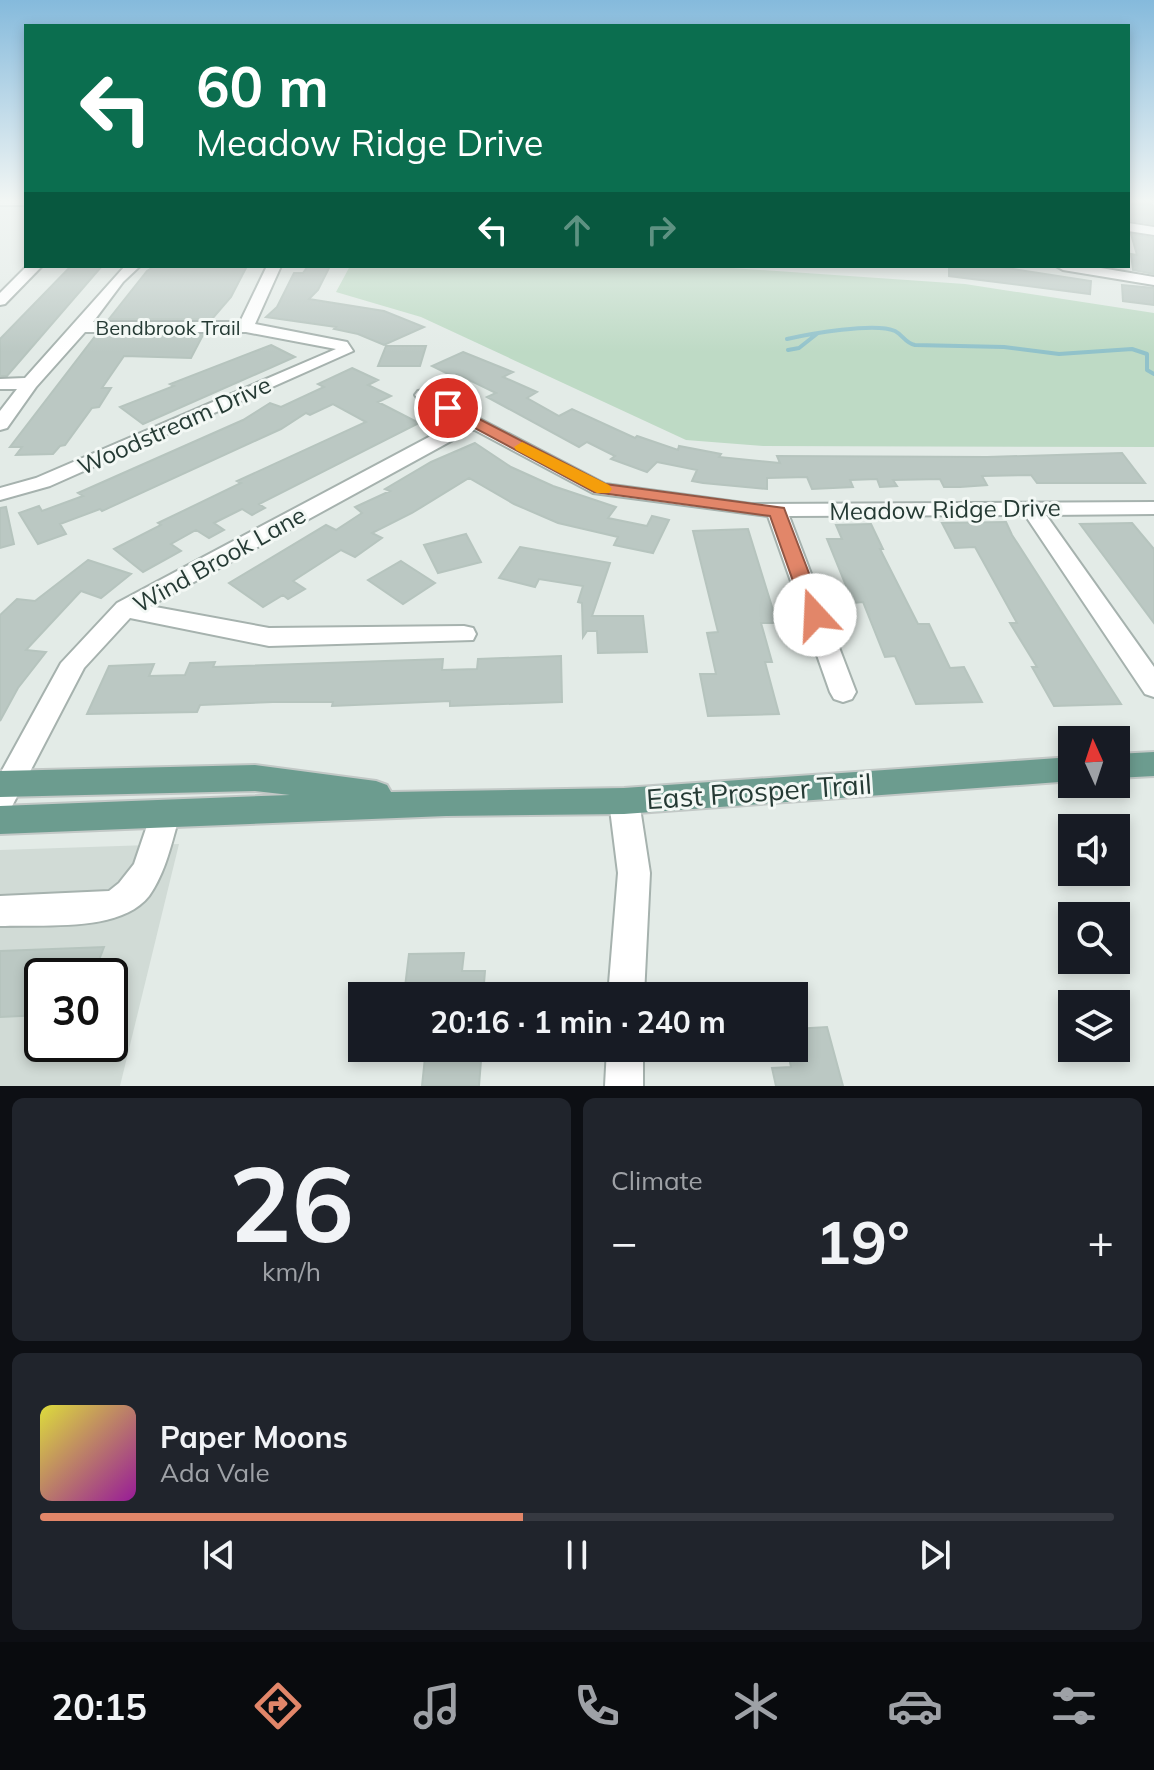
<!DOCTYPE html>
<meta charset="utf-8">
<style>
:root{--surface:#171b24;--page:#20242c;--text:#f1f3f6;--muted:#9ea1a6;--line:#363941;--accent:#e28669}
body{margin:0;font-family:Mulish,sans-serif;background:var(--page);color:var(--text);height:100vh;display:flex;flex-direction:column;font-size:30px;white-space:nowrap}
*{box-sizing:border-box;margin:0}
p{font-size:26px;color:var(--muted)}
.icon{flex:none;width:44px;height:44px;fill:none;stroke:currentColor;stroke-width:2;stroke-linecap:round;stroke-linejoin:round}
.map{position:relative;height:1086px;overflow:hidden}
.sheet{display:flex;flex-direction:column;gap:12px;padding:12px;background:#0d0f14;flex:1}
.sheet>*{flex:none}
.hud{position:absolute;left:24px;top:24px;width:1106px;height:244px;border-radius:0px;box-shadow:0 4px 12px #0003;background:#0b6e4f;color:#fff;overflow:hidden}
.needle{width:52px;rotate:357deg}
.fabs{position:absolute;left:1058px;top:726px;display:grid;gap:16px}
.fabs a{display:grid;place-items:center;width:72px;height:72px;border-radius:0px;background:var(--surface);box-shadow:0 4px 12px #0003;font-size:40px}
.speed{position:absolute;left:24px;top:958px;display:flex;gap:16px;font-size:40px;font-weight:700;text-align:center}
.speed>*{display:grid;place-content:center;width:104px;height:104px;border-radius:50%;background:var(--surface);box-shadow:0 4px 12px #0003;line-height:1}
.speed .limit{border:4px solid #111;border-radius:12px;background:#fff;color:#111}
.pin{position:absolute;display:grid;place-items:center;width:68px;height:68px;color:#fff;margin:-34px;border:4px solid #fff;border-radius:50%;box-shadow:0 2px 8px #0007}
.me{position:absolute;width:88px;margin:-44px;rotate:340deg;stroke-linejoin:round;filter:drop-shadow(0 0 6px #0008)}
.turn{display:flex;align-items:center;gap:28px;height:168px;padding:0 40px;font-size:36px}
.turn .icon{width:104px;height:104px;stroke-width:2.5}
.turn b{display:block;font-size:56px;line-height:68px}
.lanes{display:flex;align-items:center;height:76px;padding:0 40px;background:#0003;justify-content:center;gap:40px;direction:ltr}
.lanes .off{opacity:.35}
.big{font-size:60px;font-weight:700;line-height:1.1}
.sheet .card{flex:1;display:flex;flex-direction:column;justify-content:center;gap:12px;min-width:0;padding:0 28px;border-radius:12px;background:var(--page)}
.sheet .dial{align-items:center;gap:0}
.dial b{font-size:104px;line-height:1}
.song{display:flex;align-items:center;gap:24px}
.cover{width:96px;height:96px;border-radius:12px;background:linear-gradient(135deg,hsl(60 70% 55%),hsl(300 70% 35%))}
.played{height:8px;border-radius:4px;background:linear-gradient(90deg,var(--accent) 45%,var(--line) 45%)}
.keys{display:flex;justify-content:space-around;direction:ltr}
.heat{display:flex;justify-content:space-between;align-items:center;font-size:44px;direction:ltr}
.sheet .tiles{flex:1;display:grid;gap:12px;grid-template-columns:1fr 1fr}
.card:last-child{grid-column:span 2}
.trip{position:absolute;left:348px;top:982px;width:460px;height:80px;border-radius:0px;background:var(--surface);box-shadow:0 4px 12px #0003;font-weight:700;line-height:80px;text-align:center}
.tab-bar{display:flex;height:128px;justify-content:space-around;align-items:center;background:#090b0e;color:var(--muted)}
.tab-bar .icon{width:56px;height:56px}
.tab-bar .selected{color:var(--accent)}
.tab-bar b{font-size:36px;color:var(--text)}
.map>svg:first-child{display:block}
.built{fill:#d1dbd6;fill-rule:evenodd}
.green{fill:#bedac5}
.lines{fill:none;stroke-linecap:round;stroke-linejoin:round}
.stream{stroke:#91c2ca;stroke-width:4}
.building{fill:#bbc8c3;stroke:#b6c4be;stroke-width:2}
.minor-casing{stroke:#a6b2ae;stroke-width:4}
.major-casing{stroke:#c2c8c6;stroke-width:4}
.minor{fill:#fff;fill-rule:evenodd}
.major{fill:#6c9c8f;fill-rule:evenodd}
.route{fill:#e28669;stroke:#935744;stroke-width:2}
.slow{fill:#f59e0b}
.labels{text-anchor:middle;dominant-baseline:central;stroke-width:6;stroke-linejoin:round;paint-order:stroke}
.far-street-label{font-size:20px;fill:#253a34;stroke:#f3f8f5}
.street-label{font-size:24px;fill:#253a34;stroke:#f3f8f5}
.near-street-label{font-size:28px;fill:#253a34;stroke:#f3f8f5}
</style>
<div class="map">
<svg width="1154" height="1086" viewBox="0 0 1154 1086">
<rect width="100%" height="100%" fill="#e3ebe7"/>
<path class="built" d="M179,844l-59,242h-120v-236zM42,976h68v68h-68z"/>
<path class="green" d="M350,266h353l262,18 189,29v134l-391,-1 -77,-6 -265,-123 -85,-25z"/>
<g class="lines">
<path class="stream" d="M787,339c22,-5 88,-17 108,-8 8,4 10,12 20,14l89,2 55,7 73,-5 15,5v16l7,4
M788,350l11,-2 19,-15"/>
</g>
<path class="building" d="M1128,200h21l5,8v16l-26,-4z
M1131,234l23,4v36l-21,-4 -2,-16 6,1z
M71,266h31l-95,110h-7v-37z
M155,266l37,1 55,-1 -16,31 -19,22h-103l38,-48z
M308,266h22l-12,24 -9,9 75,12 40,16 -40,18 -26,-11 -24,-5 2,-2 -70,-10 11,-10 17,-34h9z
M949,266h45l97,15 -1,13 -141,-18z
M1122,285l32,3v17l-31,-4z
M96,335h107l-12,23 -67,-2 -22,32h9l-12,19 -7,1 -27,37 -5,1 -7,8 -37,1 6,-8h-12z
M271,345l24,12 -152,67 -23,-17 54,-21 -4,-2z
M386,346h40l-6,20h-42z
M463,352l50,20 -10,5 34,15 -10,6 32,18 13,-7 63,29 2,-2 41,14 1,-4 42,8 -2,3 61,6 -3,-7 210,1 135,-4 23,30h-108l-6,-8 -49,1 5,9 -27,2h-16l-4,-8 -47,1 4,6 -17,1 -3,-8 -27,1 3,7 -41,2 -5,-12 -40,1v11l-64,-6 -11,-2 5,-11 -40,-8 -10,10 -36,-13 4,-3 -28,-14 -8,5 -92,-50 9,-4 -39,-19 -5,2 -20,-10z
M352,368l26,12 -10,5 23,11 -13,6 41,21 -160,81 6,4 -13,7 -10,-6 -28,14 10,7 -15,8 -13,-8 -25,14 10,7 -38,21 -29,-23 47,-24 -3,-2 83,-40 -4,-2 129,-59 -33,-18 -23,11 -4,-2 -25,16 -179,82 -2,-2 -40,15 6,10 -28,10 -19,-31 20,-7 3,5 41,-15 -5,-3 165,-73 27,-17 11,4 43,-20 -6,-3z
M475,443l36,24 42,19 63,21 -8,11 39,8 5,-10 17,4 -16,33 -39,-8 4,-8 -60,-14 -44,-19 -45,-26 -57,35 -40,20 10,5 -27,19 -14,-7 -48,31 12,8 -17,10 -5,-4 -20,12 -34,-24 97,-58 10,5 26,-17 -7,-6 35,-16 -5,-2 46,-27z
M6,507l8,37 -14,4v-40z
M1006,522l6,13 109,169 -67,2 -22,-39h5l-27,-44h7l-42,-76 -20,1 -13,-25z
M1132,523l22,26v74l-74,-99z
M871,524l12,25h-3l38,75h11l21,44 14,-1 18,35 -66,2 -21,-48 -10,1 -22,-55 -10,1 -26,-64h15l-6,-14z
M748,529l29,94h-16l11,39h-7l14,52 -71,2 -8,-42h16l-9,-41 11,-1 -25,-101z
M466,534l15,28 -43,11 -14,-28z
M520,547l90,16 -18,53h51l4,36 -49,1 -1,-22h-10l-4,6 -1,-34 -4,-1 5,-16 -44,-7 -4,8 -36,-9z
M88,560l43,14 -30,24 -20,-7 -55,59 20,2 -28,36 -18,33v-106l17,-16 18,2z
M401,561l34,22 -32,21 -35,-24z
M561,656l1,46 -112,4v-5l-118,5 1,-4h-60l-73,3 -3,7 -110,2 22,-48 45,-2 -5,12 36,-1 5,-12 25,-1 -2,5 230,-8 -1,11 35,-1 1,-10z
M104,947l-11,29h-51v39l-42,2v-66z
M464,953l-2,18h23l-2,25h-32v-9h-46l4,-33z
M827,1027l16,59h-67l-4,-18 19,-1 -4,-19h7v-19z
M426,1048h56l-3,38h-57z"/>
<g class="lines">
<defs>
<path id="minor" d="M0,200h26v5h-26z
M1128,223l26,4v8l-26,-4z
M27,266h15l-37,38 -5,1v-12z
M125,266h15l-17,16 -30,40h147l27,-56h14l-26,58 92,18 6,9 -303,135 -50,14v-12l36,-10 300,-129 -90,-17h-161l-49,55 -29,41 -7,2v-19l17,-22h-17v-10l25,-1z
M1056,266h33l65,11v8l-91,-15z
M424,390l181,94 146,20 403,-2v12l-108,1 108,152v30l-9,-3 -120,-179 -236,1 67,176 -4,7 -9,3 -9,-3 -4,-7 -62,-176 -175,-23 -120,-64 -323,177 119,22 195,-2 9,2 3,6 -3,6 -204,6 -139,-28 -46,50 -74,142 -10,3v-39l61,-111 56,-60 342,-182 -41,-22 -3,-4 3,-4z
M624,789l10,3 5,9 11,72 -6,123h-36l10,-123 -9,-72 5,-9z
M165,802l11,3 4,9c-8,27 -14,58 -31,82 -29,37 -106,28 -149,30v-30l109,-5 10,-8 15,-19 20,-59z
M607,1048h36v38h-38z"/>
<path id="major" d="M1154,752v24l-38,2v-24z
M1072,757v24l-448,33 -178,2 -446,18v-28l290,-11 -35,-4 -255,6v-26l255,-6 121,16 11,4 4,7 233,-4z"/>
</defs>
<use href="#minor" class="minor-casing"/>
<use href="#major" class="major-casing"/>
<use href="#minor" class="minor"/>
<use href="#major" class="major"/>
</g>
<linearGradient id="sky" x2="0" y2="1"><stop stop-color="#85badc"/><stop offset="0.57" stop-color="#f2f6f4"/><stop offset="1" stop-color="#f2f6f4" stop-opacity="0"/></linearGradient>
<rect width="1154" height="352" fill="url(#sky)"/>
<path class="route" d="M448,403l157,81 179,24 41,107 -10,6 -10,-6 -35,-99 -176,-24 -151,-81 -2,-3z"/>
<path class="slow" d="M522,442l87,43 3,4 -3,4h-12l-81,-43 -2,-3z"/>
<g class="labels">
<g class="far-street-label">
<text x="168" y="327">Bendbrook Trail</text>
</g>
<g class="street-label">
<text transform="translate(174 425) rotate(-24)">Woodstream Drive</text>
<text transform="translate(945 509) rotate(-1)">Meadow Ridge Drive</text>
<text transform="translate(219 559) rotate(-29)">Wind Brook Lane</text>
</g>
<g class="near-street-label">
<text transform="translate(759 791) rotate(-4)">East Prosper Trail</text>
</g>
</g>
</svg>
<div class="fabs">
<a><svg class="needle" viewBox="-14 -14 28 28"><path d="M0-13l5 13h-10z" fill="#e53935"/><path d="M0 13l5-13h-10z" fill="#9ea1a6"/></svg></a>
<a><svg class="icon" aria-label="sound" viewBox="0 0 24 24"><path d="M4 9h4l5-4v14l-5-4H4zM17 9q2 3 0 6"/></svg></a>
<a><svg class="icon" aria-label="search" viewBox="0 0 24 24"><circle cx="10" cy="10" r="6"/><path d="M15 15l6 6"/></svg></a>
<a><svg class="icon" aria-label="layers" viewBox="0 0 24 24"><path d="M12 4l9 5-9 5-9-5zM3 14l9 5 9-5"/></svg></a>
</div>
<div class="speed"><div class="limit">30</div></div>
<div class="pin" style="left:448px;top:408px;background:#d93025"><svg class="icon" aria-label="arrive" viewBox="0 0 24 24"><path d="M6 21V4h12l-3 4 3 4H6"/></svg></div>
<svg class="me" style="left:815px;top:615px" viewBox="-20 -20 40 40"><circle r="19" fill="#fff"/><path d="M0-13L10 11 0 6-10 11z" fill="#e28669"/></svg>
<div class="trip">20:16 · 1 min · 240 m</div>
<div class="hud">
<div class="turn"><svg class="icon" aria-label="left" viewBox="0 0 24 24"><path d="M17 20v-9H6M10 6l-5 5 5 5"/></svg><div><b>60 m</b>Meadow Ridge Drive</div></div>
<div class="lanes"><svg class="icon" aria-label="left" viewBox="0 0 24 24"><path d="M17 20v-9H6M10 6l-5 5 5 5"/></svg><svg class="icon off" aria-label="ahead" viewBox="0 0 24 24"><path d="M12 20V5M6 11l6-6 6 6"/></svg><svg class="icon off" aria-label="right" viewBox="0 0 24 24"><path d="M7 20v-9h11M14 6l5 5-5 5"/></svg></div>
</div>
</div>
<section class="sheet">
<div class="tiles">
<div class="card dial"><b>26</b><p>km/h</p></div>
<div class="card"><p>Climate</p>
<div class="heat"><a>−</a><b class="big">19°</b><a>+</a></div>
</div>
<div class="card">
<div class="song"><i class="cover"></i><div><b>Paper Moons</b><p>Ada Vale</p></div></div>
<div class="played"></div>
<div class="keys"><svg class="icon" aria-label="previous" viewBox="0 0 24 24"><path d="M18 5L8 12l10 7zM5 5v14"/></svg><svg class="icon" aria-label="pause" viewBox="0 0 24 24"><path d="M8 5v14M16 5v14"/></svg><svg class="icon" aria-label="next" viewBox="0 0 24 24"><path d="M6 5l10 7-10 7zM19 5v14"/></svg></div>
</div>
</div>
</section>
<nav class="tab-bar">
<b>20:15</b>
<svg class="icon selected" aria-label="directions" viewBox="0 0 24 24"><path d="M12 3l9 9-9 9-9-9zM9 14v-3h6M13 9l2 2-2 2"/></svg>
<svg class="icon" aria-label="music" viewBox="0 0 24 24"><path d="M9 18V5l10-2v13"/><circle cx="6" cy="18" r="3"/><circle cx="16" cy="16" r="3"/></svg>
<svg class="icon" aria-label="phone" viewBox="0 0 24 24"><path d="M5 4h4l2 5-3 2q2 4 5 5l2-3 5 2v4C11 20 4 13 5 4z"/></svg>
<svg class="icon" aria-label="climate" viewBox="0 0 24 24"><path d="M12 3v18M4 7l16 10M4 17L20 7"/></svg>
<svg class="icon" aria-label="car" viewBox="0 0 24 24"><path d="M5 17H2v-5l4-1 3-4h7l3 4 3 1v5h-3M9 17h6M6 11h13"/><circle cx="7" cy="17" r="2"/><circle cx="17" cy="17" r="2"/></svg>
<svg class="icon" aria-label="filters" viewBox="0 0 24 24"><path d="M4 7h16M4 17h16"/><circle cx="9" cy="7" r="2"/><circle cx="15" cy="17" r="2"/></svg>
</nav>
